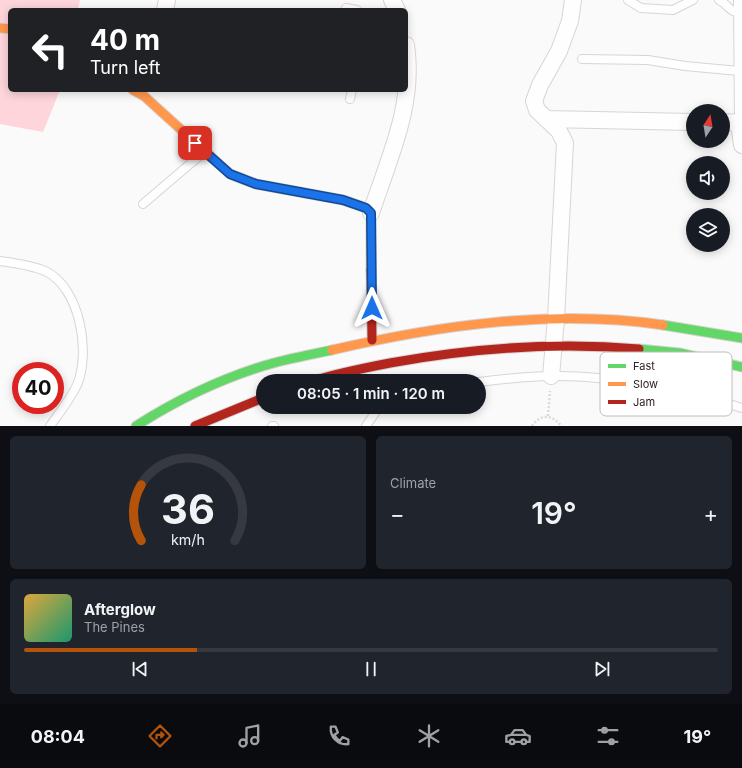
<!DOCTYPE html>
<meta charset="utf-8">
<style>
:root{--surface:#171b24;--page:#20242c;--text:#f1f3f6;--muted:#9ea1a6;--line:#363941;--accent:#b45309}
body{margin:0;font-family:Inter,sans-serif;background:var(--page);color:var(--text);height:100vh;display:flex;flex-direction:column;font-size:15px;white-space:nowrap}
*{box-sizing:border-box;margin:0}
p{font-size:13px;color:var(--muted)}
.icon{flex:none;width:22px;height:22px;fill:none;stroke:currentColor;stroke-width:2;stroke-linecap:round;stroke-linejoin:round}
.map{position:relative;height:426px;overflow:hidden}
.sheet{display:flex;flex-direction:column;gap:10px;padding:10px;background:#0d0f14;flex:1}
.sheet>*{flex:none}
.hud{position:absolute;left:8px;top:8px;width:400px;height:84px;border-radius:6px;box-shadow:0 2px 10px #0003;background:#202124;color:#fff;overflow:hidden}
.needle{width:26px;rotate:12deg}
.fabs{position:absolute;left:686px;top:104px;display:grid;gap:8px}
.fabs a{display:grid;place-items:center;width:44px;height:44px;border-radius:50%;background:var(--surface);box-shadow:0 2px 10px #0003;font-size:20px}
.speed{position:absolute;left:12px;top:362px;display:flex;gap:8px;font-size:20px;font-weight:700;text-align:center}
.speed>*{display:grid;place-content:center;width:52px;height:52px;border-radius:50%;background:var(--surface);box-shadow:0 2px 10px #0003;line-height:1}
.speed .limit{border:6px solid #d22;background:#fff;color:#111}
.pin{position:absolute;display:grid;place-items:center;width:34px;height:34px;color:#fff;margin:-17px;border-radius:8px;box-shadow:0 2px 6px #0006}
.me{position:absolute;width:44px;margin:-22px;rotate:0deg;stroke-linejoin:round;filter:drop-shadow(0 0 3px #0008)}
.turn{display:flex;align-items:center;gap:14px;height:84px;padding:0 16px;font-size:18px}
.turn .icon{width:52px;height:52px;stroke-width:2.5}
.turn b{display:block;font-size:28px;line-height:34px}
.big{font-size:30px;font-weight:600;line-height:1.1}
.sheet .widget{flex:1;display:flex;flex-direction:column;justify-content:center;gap:6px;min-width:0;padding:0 14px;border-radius:6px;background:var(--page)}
.sheet .dial{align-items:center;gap:0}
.dial svg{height:104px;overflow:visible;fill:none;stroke:var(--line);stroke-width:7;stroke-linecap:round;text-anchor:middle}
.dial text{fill:var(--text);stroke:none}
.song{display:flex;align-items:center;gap:12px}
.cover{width:48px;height:48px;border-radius:6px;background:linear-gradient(135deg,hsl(40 70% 55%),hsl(160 70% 35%))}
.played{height:4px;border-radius:2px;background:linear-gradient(90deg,var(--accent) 25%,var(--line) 25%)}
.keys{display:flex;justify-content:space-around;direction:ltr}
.heat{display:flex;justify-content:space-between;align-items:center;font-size:22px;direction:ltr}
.sheet .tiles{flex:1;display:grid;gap:10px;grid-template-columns:1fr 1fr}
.widget:last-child{grid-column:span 2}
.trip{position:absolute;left:256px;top:374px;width:230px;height:40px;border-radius:20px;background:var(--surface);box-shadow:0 2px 10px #0003;font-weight:600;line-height:40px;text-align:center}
.tab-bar{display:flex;height:64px;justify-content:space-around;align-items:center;background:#090b0e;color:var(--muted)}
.tab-bar .icon{width:28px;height:28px}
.tab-bar .active{color:var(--accent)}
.tab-bar b{font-size:18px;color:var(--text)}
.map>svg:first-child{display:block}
.green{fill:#fdd5db}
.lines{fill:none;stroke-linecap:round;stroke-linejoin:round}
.lane-casing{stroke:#dad3d4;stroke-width:10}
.street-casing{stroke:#dad3d4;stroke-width:18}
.fast-casing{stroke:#dad3d4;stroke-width:11}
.slow-casing{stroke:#dad3d4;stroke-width:11}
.jam-casing{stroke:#dad3d4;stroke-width:11}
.path{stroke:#dbdada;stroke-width:2.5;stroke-dasharray:2 2;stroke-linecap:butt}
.lane{stroke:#fefefe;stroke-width:8}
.street{stroke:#fefefe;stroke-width:16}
.fast{stroke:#63d668;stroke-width:9}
.slow{stroke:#ff974d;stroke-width:9}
.jam{stroke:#b3261e;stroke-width:9}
.route-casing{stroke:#114b97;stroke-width:10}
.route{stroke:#1a73e8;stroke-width:7}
.key{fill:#fff;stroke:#c1bcbd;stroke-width:1}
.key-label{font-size:11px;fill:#2f2022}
</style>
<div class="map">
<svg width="742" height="426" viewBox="0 0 742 426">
<rect width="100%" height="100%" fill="#fafafa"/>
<path class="green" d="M0,0h80l-2,10h-68v80h50l-17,42 -43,-8z"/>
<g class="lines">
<defs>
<path id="lane" d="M628,0l13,8 32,2 20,-10
M719,0c9,4 9,11 20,13
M738,0l1,123
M346,8l11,2
M582,59l66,1 37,6 54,5
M350,99l2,-9
M143,204l61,-52
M0,261c14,2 31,4 45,10 35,16 46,81 32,114 -7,15 -18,28 -27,41
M479,382c24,-3 49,-6 73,-6 57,-1 136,14 190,32
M272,426h2
M366,426l13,-19"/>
<path id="street" d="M392,0l5,10
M165,10l2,-10
M546,119l147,3
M723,122l19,1
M739,123l3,22
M371,213c18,-55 44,-109 35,-168
M551,376l5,-57 9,-176 -6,-12 -22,-21 -3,-9 6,-16 19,-34 11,-30 3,-21"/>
<path id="fast" d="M663,325l79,13
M639,349l41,4 62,14
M136,426c39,-25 82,-46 127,-60 23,-7 46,-11 69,-16"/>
<path id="slow" d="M0,28l10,1
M133,90l11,6 86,78 26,10 87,16 23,8 5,5v57
M332,350c108,-25 220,-41 331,-25"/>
<path id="jam" d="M371,270l1,70
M313,381c25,-8 51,-13 77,-18 82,-15 166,-21 249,-14
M195,426l68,-28"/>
</defs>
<use href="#lane" class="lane-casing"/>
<use href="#street" class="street-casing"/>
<use href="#fast" class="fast-casing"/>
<use href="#slow" class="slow-casing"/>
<use href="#jam" class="jam-casing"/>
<path class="path" d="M548,416l2,-25
M532,426c8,-12 21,-12 29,0"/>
<use href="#lane" class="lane"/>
<use href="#street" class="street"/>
<use href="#fast" class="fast"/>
<use href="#slow" class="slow"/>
<use href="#jam" class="jam"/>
</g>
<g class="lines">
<defs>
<path id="route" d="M195,143l35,31 26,10 87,16 23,8 5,5 1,95"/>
</defs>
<use href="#route" class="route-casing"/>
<use href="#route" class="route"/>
</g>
<rect x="600" y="352" width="132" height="64" rx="6" class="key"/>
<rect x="608" y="364" width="18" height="4" fill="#63d668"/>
<rect x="608" y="382" width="18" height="4" fill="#ff974d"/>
<rect x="608" y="400" width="18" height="4" fill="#b3261e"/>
<g class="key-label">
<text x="633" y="370">Fast</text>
<text x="633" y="388">Slow</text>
<text x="633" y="406">Jam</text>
</g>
</svg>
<div class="fabs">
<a><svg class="needle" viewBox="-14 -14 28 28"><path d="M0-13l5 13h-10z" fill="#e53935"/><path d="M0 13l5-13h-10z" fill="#9ea1a6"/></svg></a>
<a><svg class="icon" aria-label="sound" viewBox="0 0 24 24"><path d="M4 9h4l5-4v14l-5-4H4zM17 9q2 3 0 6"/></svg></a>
<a><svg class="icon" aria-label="layers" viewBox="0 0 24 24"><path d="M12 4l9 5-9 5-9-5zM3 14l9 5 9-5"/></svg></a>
</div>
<div class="speed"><div class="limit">40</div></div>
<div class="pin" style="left:195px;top:143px;background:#d93025"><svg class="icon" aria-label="arrive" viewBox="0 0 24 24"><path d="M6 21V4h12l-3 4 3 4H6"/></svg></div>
<svg class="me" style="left:372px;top:308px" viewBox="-20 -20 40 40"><path d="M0-17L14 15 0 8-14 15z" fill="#1a73e8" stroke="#fff" stroke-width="4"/></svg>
<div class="trip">08:05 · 1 min · 120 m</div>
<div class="hud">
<div class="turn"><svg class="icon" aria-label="left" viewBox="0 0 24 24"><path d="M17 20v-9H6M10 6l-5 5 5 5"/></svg><div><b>40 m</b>Turn left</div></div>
</div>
</div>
<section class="sheet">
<div class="tiles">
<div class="widget dial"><svg viewBox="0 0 100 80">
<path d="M14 69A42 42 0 1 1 86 69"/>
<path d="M14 69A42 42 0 0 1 14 26" stroke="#b45309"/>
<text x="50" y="56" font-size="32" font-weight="700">36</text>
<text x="50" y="72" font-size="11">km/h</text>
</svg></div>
<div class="widget"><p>Climate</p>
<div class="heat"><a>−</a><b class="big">19°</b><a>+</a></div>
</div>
<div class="widget">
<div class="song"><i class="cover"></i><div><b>Afterglow</b><p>The Pines</p></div></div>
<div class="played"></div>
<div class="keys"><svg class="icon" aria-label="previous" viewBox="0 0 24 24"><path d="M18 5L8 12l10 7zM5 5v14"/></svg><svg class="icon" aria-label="pause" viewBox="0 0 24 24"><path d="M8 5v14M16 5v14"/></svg><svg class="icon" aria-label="next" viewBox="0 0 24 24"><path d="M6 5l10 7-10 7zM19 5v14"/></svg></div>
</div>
</div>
</section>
<nav class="tab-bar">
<b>08:04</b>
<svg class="icon active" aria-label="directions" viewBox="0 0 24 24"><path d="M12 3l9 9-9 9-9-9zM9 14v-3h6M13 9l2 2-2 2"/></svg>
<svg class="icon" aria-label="music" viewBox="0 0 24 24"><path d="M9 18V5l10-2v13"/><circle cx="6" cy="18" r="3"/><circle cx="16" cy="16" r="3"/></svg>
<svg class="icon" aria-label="phone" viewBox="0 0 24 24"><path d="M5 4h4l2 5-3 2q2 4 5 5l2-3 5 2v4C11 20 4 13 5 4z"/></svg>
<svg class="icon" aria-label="climate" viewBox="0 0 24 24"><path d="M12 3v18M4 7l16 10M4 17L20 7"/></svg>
<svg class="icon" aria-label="car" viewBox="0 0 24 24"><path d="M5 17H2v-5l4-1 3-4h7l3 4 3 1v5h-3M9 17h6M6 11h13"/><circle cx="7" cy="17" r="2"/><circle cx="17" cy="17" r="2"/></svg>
<svg class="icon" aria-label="filters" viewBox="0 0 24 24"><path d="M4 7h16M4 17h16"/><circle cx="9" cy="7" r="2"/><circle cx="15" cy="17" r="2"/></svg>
<b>19°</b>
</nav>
